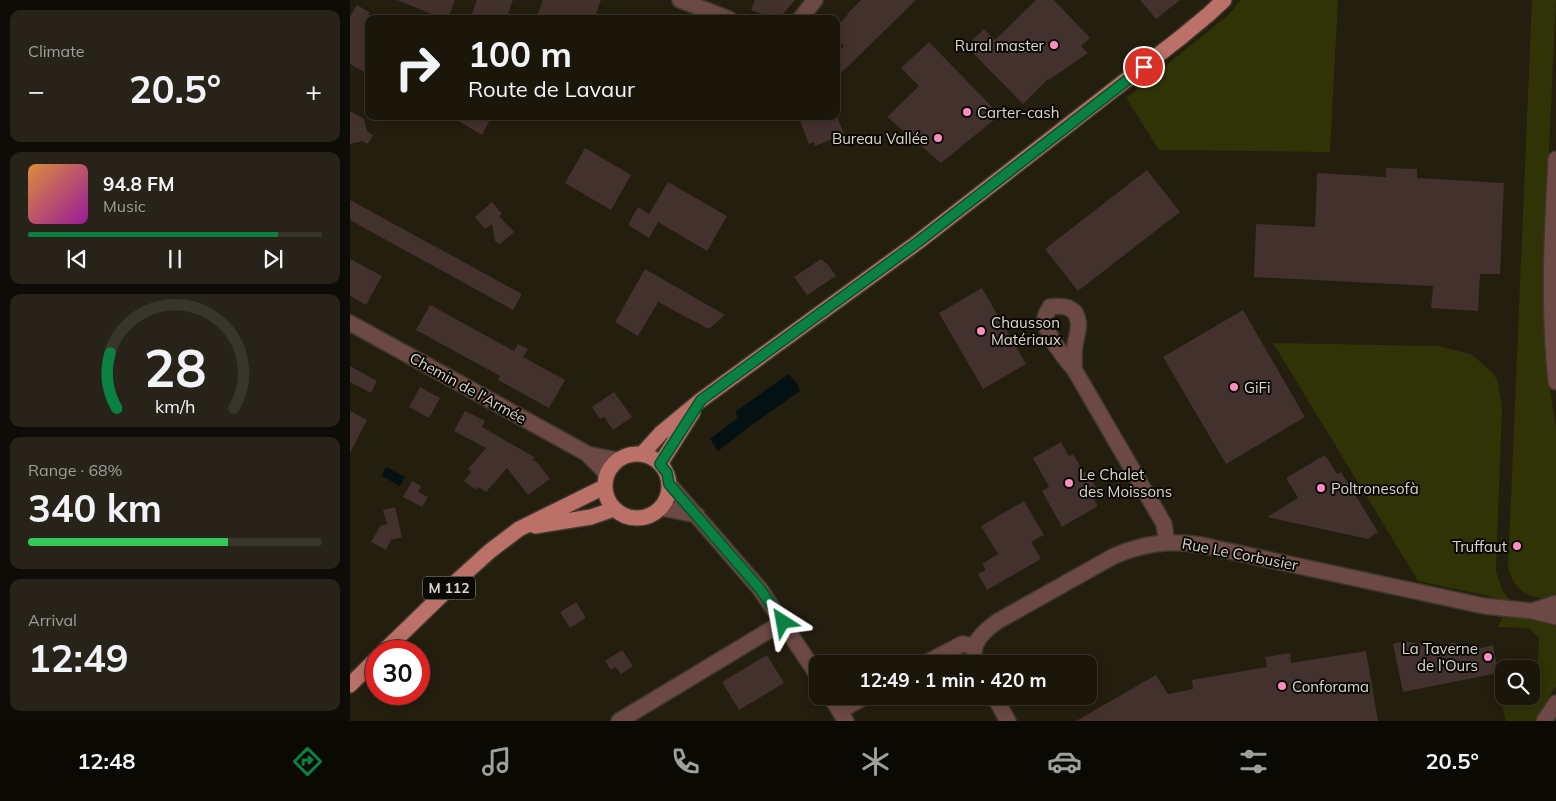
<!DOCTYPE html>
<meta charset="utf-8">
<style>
:root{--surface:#1a160a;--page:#272318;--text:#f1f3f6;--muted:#9f9f9c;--line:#38352b;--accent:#0b8043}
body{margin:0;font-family:Mulish,sans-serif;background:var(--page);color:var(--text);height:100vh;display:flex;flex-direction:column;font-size:19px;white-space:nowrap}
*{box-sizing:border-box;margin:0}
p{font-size:16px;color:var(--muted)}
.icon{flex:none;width:28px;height:28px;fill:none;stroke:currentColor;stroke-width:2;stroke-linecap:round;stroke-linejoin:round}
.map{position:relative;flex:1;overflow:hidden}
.details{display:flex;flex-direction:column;gap:10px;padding:10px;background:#0e0c06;width:350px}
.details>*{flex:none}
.banner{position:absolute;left:15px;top:15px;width:475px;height:105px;border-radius:10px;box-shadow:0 2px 12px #0003,0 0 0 1px var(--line);background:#1a160a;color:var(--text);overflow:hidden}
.fabs{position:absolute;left:1145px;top:660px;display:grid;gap:10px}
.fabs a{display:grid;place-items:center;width:45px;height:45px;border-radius:10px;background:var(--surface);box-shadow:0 2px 12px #0003,0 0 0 1px var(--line);font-size:25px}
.speed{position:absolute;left:15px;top:640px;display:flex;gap:10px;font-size:25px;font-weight:700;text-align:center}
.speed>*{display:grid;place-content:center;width:65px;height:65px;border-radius:50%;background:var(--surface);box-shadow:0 2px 12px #0003,0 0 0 1px var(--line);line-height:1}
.speed .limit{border:8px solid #d22;background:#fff;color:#111}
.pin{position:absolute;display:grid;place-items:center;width:42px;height:42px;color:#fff;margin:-21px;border:2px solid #fff;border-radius:50%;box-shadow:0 1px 5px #0007}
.me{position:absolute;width:55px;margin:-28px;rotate:326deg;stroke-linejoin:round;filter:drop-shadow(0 0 4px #0008)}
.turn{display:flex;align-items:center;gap:18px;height:105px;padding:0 20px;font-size:22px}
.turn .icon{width:65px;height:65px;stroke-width:2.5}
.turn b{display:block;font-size:35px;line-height:42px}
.big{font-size:38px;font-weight:700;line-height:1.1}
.details .widget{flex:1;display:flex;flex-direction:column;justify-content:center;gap:8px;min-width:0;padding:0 18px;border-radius:10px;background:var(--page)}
.details .dial{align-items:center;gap:0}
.dial svg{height:130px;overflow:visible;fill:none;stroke:var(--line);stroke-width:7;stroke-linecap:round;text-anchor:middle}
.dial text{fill:var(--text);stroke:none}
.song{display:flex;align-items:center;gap:15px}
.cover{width:60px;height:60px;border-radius:8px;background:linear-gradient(135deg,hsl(30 70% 55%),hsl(300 70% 35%))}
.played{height:5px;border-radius:2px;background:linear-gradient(90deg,var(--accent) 85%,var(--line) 85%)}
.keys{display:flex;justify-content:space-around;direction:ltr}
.heat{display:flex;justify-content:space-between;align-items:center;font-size:28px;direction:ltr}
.charge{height:8px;border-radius:4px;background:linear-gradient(90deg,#34c759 68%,var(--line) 0)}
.trip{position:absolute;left:459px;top:655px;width:288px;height:50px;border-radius:10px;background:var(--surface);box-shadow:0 2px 12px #0003,0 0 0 1px var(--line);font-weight:700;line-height:50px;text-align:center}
.tabs{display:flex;height:80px;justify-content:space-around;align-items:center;background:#0a0904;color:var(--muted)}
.tabs .icon{width:35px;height:35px}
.tabs .active{color:var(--accent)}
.tabs b{font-size:22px;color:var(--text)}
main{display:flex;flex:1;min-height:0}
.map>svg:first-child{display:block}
.green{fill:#2f3306}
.water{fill:#031112}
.building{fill:#43312d}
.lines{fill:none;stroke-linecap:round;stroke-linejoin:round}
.minor-casing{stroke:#3d3829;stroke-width:18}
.major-casing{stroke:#3d3829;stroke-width:18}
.minor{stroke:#6c4944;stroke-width:15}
.major{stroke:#bb7168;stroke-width:15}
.route-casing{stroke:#07532c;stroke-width:12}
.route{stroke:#0b8043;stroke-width:9}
.poi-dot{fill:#fd8ebf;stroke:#0a0803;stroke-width:2}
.labels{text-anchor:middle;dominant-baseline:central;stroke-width:4;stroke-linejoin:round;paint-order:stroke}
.shield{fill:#0a0803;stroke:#9c9890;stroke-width:1}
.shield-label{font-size:14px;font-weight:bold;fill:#dad6cc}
.poi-label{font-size:15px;fill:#dad6cc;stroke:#0a0803;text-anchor:start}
.street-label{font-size:15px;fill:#dad6cc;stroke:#0a0803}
</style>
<main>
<section class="details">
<div class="widget"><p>Climate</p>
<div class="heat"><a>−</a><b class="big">20.5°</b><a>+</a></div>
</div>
<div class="widget">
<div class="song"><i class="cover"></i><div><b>94.8 FM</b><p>Music</p></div></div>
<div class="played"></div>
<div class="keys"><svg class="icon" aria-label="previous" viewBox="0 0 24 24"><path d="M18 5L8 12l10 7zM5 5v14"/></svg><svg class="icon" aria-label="pause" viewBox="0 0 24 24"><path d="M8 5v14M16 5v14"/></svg><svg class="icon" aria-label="next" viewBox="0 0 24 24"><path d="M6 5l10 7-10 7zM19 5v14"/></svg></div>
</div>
<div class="widget dial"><svg viewBox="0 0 100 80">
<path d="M14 69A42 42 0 1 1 86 69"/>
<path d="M14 69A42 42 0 0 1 10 35" stroke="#0b8043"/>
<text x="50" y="56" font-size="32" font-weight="700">28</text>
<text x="50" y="72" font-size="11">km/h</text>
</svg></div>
<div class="widget"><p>Range · 68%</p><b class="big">340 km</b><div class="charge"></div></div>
<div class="widget"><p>Arrival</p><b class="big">12:49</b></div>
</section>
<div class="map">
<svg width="1206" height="721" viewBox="0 0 1206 721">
<rect width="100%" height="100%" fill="#231e0e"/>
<path class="green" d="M891,0h97l-8,152 -171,-2 -33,-52 102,-83z
M1182,0h24l-12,256v45l1,55 11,72v166l-2,1 1,3c-23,3 -41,-7 -47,-30z
M923,343l166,3 32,8 22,19 5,9 4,27 -6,162 7,21 8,9 -93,-20z
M1153,616l53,5v65l-22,35h-28l-10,-37 8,1v11h27v-13l6,-6 2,-39 -10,-10 -31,-1z"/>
<path class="water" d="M438,374l8,8 4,9 -50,35 -32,25 -8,-12 28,-21 -3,-6z
M36,467l19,10 -5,9 -18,-10z"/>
<path class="building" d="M47,0h58l-7,19h-4z
M127,0h36l-7,19h-36z
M193,0h58l-7,19h-58z
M405,0h40l-14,16 -7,2 -23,-8z
M511,0h55l-80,78v-25l8,-7 -8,-8v-11l12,-12 -1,-1z
M686,0h18l36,38 -9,8 7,7 -39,27 -1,-1 -25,25 -57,-58 18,-17 11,11z
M790,0h40l-24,19z
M7,5l12,7v51l-5,9 -14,-8v-47z
M579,42l71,73 -59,48 -54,-46 32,-31 -18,-18z
M0,111l14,8 3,12 6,4 -5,9 -6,-3 -12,3z
M100,116h42l-10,19z
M460,116h27l7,18 -29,12 -1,-4 -5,2 -9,-24z
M235,148l46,27 -20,35 -46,-27z
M1036,168l31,1v9l87,5 -4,91h-20l-2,37 -47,-3 2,-22 -179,-9 2,-53 59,3 2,-54 69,4z
M797,170l33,42 -102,79 -33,-42z
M318,182l59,34 -20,35 -49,-29 -9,16 -21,-13 10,-18 11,7z
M0,200l172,94 -9,16 -163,-90z
M142,202l10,12 -3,2 15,16 -14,12 -5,-3 -3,-17 -7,5 -10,-12z
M0,259l32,17 -16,29 -16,-9z
M471,259l8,7 7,10 -29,19 -13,-18z
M295,269l80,46 -16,14 -51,-27 -20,34 -23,-14z
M632,288l44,76 -43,25 -44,-76z
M80,305l84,46 4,-7 10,5 -5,8 42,23 -16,28 -51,-28 2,-4 -84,-46z
M893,310l62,107 -79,47 -63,-107z
M0,366l27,15 -6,12 -21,-11z
M70,387l20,11 -11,20 -20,-11z
M264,392l18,25 -19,13 -9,-13 -4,2 -8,-12z
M0,411l17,9 -17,33z
M115,411l20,10 -3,6 52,30 -1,3 4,2 13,17 -22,16 -21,-27 -21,24 -8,-5 -2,3 -12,-9 7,-9 -3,-3 18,-21 -32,-17z
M711,442l8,14 4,-2 11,19 3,-1 13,22 -7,4 5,8 -36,21 -20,-36 7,-4 -16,-29z
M975,455l12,19 4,-2 37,60 -10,7 -101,-22 31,-19 -12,-20z
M62,481l9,5 -3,6 10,5 -6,10 -19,-10z
M674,501l20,34 -13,7 10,17 -54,31 -9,-16 8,-4 -4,-6 16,-10 -17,-28z
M45,507l7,30 -11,3 -5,10 -15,-8 9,-16 7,-2 -4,-14z
M226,602l10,16 -16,10 -10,-16z
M1054,641l29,5 20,-3 29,5 11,-3 5,28 -95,19 -10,-48z
M272,650l11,16 -12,8 -5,-7 -5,3 -6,-9z
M1016,651l12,70h-302l80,-46 12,19 25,-5 -1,-9 75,-13 -2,-10 25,-4 1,10z
M417,655l17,28 -45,27 -17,-28z"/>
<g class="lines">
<defs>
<path id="minor" d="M330,0l49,19
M450,19l15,-19
M1206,159c-4,74 -8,149 0,223
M0,323l236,130 21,21
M724,369c-10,-11 -30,-37 -29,-51 1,-5 3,-7 5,-11 12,-2 26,-1 28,14 2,8 -2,16 -3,24 -1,8 -1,16 -1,24l90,155 3,19
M237,454l30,6
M319,484l91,105 58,87
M311,508l36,7
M1182,611l24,-8
M574,664l38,-20 12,2
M626,664c-8,-20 8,-33 22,-43l116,-65c30,-13 56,-16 87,-11l283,61 48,5 24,6
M480,696l16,25
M644,696l14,25
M490,711l26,-15
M269,721l164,-99
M1194,721l12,-18"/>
<path id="major" d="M255 486a32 32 0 1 1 64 0a32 32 0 1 1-64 0Z
M292,454l19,-21 40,-33 217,-158 262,-204 29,-24 15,-14
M310,464l33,-52
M185,526l56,-9 23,-8
M34,651l63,-61 43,-39 29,-22 85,-42
M0,685l26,-26"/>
</defs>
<use href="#minor" class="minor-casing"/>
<use href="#major" class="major-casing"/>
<use href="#minor" class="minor"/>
<use href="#major" class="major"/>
</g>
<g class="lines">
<defs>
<path id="route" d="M433,622l-23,-33 -91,-105 -2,-11 -7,-9 41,-64 217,-158 226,-175"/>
</defs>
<use href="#route" class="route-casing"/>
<use href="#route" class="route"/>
</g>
<g class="poi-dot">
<circle cx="704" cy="45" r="5"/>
<circle cx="617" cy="112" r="5"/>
<circle cx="588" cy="138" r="5"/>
<circle cx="631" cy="331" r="5"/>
<circle cx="884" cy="387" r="5"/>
<circle cx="719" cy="483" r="5"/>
<circle cx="971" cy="488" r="5"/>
<circle cx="1167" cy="546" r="5"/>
<circle cx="1138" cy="657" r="5"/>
<circle cx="932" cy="686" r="5"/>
</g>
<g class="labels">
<rect class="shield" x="73" y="576.5" width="52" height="23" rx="4"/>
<g class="shield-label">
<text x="99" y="588">M 112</text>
</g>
<g class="poi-label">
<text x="694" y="45" text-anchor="end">Rural master</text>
<text x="627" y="112">Carter-cash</text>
<text x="578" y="138" text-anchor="end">Bureau Vallée</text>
<text x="641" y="322">Chausson<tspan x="641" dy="17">Matériaux</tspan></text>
<text x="894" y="387">GiFi</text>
<text x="729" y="474">Le Chalet<tspan x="729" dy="17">des Moissons</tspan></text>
<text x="981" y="488">Poltronesofà</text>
<text x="1157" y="546" text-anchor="end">Truffaut</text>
<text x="1128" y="648" text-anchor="end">La Taverne<tspan x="1128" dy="17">de l'Ours</tspan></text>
<text x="942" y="686">Conforama</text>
</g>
<g class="street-label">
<text transform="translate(118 388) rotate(29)">Chemin de l'Armée</text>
<text transform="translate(890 554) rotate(11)">Rue Le Corbusier</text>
</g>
</g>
</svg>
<div class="fabs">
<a><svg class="icon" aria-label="search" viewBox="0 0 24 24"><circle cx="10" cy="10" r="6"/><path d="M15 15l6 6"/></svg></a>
</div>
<div class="speed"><div class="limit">30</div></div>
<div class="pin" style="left:794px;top:67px;background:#d93025"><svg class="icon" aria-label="arrive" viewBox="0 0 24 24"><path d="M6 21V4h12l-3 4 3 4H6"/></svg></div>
<svg class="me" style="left:433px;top:622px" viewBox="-20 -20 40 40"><path d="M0-17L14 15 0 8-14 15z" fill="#0b8043" stroke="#fff" stroke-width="4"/></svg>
<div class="trip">12:49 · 1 min · 420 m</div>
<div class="banner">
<div class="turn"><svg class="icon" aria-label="right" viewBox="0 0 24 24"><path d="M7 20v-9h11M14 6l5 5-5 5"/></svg><div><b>100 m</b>Route de Lavaur</div></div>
</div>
</div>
</main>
<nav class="tabs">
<b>12:48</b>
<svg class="icon active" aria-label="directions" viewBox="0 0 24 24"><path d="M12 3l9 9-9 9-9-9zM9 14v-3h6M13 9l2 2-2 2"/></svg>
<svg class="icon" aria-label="music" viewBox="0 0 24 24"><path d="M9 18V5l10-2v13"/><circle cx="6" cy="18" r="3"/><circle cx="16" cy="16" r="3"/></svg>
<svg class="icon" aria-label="phone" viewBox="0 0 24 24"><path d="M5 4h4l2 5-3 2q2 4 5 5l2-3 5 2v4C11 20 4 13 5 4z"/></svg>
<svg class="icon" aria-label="climate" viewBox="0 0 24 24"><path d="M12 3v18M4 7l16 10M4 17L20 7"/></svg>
<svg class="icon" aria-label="car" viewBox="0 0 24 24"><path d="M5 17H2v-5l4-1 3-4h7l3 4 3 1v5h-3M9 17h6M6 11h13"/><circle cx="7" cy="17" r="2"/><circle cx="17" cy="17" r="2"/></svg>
<svg class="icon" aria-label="filters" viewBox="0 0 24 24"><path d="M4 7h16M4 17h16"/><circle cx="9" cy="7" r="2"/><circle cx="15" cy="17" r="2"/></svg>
<b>20.5°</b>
</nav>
